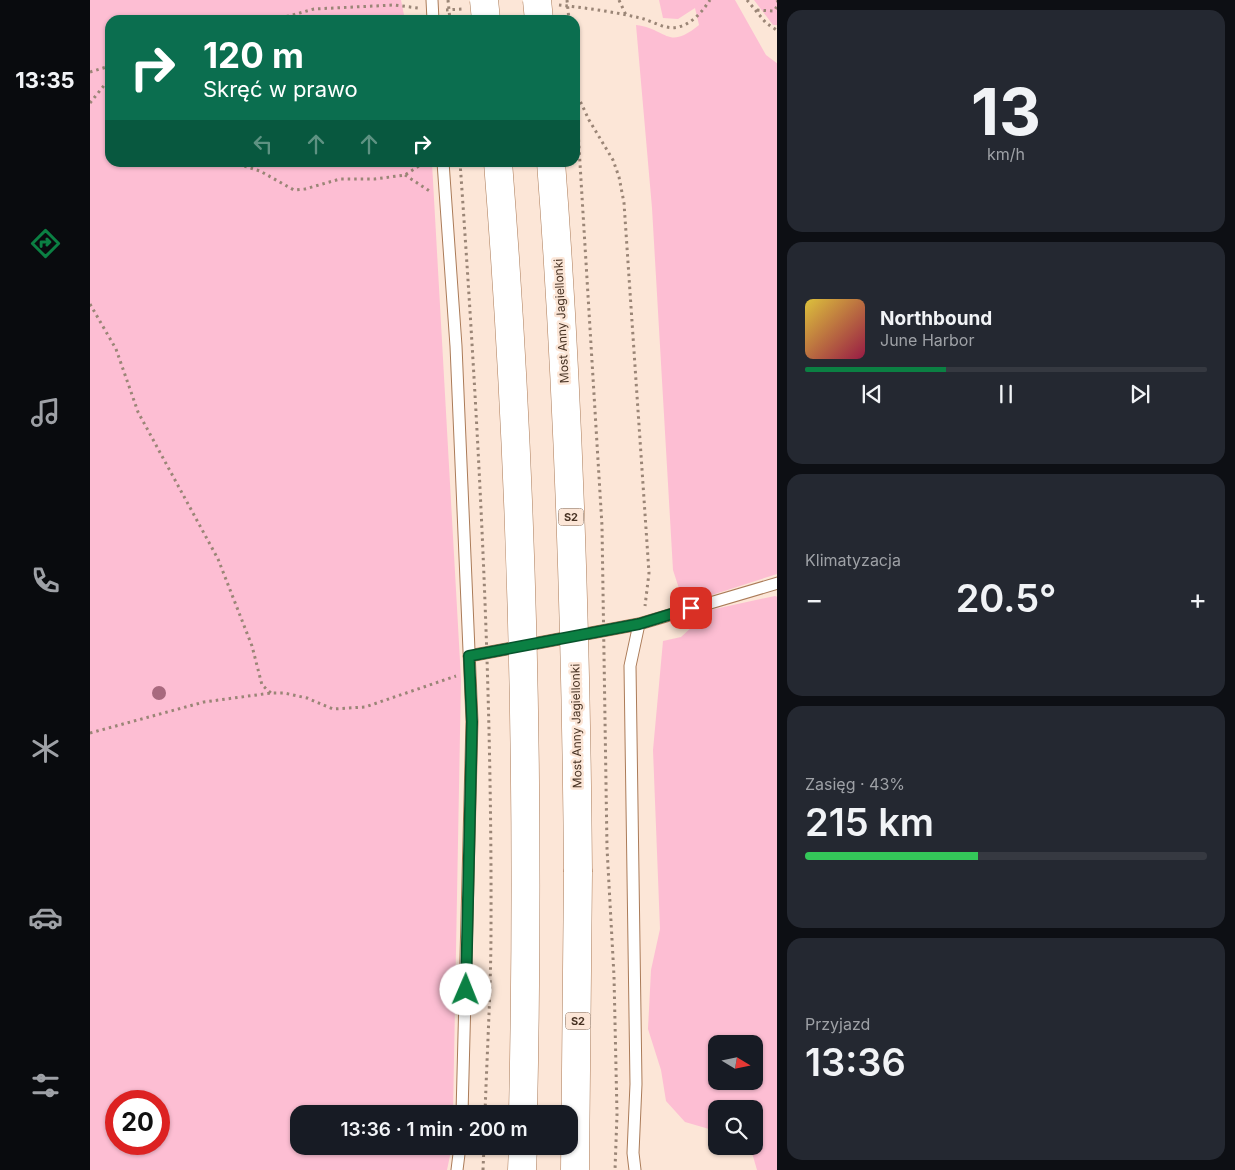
<!DOCTYPE html>
<html lang="pl">
<meta charset="utf-8">
<style>
:root{--surface:#171b24;--page:#242831;--text:#f1f3f6;--muted:#9ea1a6;--line:#363941;--accent:#0b8043}
body{margin:0;font-family:Inter,sans-serif;background:var(--page);color:var(--text);height:100vh;display:flex;flex-direction:column;font-size:19px;white-space:nowrap}
*{box-sizing:border-box;margin:0}
p{font-size:16px;color:var(--muted)}
.icon{flex:none;width:28px;height:28px;fill:none;stroke:currentColor;stroke-width:2;stroke-linecap:round;stroke-linejoin:round}
.map{position:relative;flex:1;overflow:hidden}
.details{display:flex;flex-direction:column;gap:10px;padding:10px;background:#0d0f14;width:458px}
.details>*{flex:none}
.hud{position:absolute;left:15px;top:15px;width:475px;height:152px;border-radius:15px;box-shadow:0 1px 4px #0004;background:#0b6e4f;color:#fff;overflow:hidden}
.needle{width:32px;rotate:100deg}
.tools{position:absolute;left:618px;top:1035px;display:grid;gap:10px}
.tools a{display:grid;place-items:center;width:55px;height:55px;border-radius:10px;background:var(--surface);box-shadow:0 1px 4px #0004;font-size:25px}
.speed{position:absolute;left:15px;top:1090px;display:flex;gap:10px;font-size:25px;font-weight:700;text-align:center}
.speed>*{display:grid;place-content:center;width:65px;height:65px;border-radius:50%;background:var(--surface);box-shadow:0 1px 4px #0004;line-height:1}
.speed .limit{border:8px solid #d22;background:#fff;color:#111}
.pin{position:absolute;display:grid;place-items:center;width:42px;height:42px;color:#fff;margin:-21px;border-radius:10px;box-shadow:0 2px 8px #0006}
.me{position:absolute;width:55px;margin:-28px;rotate:1deg;stroke-linejoin:round;filter:drop-shadow(0 0 4px #0008)}
.turn{display:flex;align-items:center;gap:18px;height:105px;padding:0 15px;font-size:22px}
.turn .icon{width:65px;height:65px;stroke-width:2.5}
.turn b{display:block;font-size:35px;line-height:42px}
.lanes{display:flex;align-items:center;height:48px;padding:0 15px;background:#0003;justify-content:center;gap:25px;direction:ltr}
.lanes .off{opacity:.35}
.big{font-size:38px;font-weight:600;line-height:1.1}
.details .tile{flex:1;display:flex;flex-direction:column;justify-content:center;gap:8px;min-width:0;padding:0 18px;border-radius:15px;background:var(--page)}
.details .dial{align-items:center;gap:0}
.dial b{font-size:65px;line-height:1}
.song{display:flex;align-items:center;gap:15px}
.cover{width:60px;height:60px;border-radius:8px;background:linear-gradient(135deg,hsl(50 70% 55%),hsl(340 70% 35%))}
.played{height:5px;border-radius:2px;background:linear-gradient(90deg,var(--accent) 35%,var(--line) 35%)}
.keys{display:flex;justify-content:space-around;direction:ltr}
.heat{display:flex;justify-content:space-between;align-items:center;font-size:28px;direction:ltr}
.charge{height:8px;border-radius:4px;background:linear-gradient(90deg,#34c759 43%,var(--line) 0)}
.trip{position:absolute;left:200px;top:1105px;width:288px;height:50px;border-radius:15px;background:var(--surface);box-shadow:0 1px 4px #0004;font-weight:600;line-height:50px;text-align:center}
main{display:flex;flex:1;min-height:0}
.dock{display:flex;flex-direction:column;width:90px;justify-content:space-around;align-items:center;background:#090b0e;color:var(--muted)}
.dock .icon{width:35px;height:35px}
.dock .active{color:var(--accent)}
.dock b{font-size:22px;color:var(--text)}
.map>svg:first-child{display:block}
.green{fill:#fdbed3;fill-rule:evenodd}
.lines{fill:none;stroke-linecap:round;stroke-linejoin:round}
.lane-casing{stroke:#ab7b58;stroke-width:13}
.highway-casing{stroke:#ab7b58;stroke-width:29}
.path{stroke:#9a8576;stroke-width:3;stroke-dasharray:2.5 4;stroke-linecap:butt}
.lane{stroke:#fff;stroke-width:11}
.highway{stroke:#fff;stroke-width:28}
.highway-bridge-casing{stroke:#ab7b58;stroke-width:29;stroke-linecap:butt}
.path-bridge{stroke:#9a8576;stroke-width:3;stroke-dasharray:2.5 4;stroke-linecap:butt}
.highway-bridge{stroke:#fff;stroke-width:28}
.tree{fill:#a8697e}
.route-casing{stroke:#07532c;stroke-width:12}
.route{stroke:#0b8043;stroke-width:9}
.labels{text-anchor:middle;dominant-baseline:central;stroke-width:5;stroke-linejoin:round;paint-order:stroke}
.shield{fill:#fce6d7;stroke:#7d6859;stroke-width:1}
.shield-label{font-size:11px;font-weight:bold;fill:#473223}
.street-label{font-size:12px;fill:#473223;stroke:#fce6d7}
</style>
<main>
<nav class="dock">
<b>13:35</b>
<svg class="icon active" aria-label="directions" viewBox="0 0 24 24"><path d="M12 3l9 9-9 9-9-9zM9 14v-3h6M13 9l2 2-2 2"/></svg>
<svg class="icon" aria-label="music" viewBox="0 0 24 24"><path d="M9 18V5l10-2v13"/><circle cx="6" cy="18" r="3"/><circle cx="16" cy="16" r="3"/></svg>
<svg class="icon" aria-label="phone" viewBox="0 0 24 24"><path d="M5 4h4l2 5-3 2q2 4 5 5l2-3 5 2v4C11 20 4 13 5 4z"/></svg>
<svg class="icon" aria-label="climate" viewBox="0 0 24 24"><path d="M12 3v18M4 7l16 10M4 17L20 7"/></svg>
<svg class="icon" aria-label="car" viewBox="0 0 24 24"><path d="M5 17H2v-5l4-1 3-4h7l3 4 3 1v5h-3M9 17h6M6 11h13"/><circle cx="7" cy="17" r="2"/><circle cx="17" cy="17" r="2"/></svg>
<svg class="icon" aria-label="filters" viewBox="0 0 24 24"><path d="M4 7h16M4 17h16"/><circle cx="9" cy="7" r="2"/><circle cx="15" cy="17" r="2"/></svg>
</nav>
<div class="map">
<svg width="688" height="1170" viewBox="0 0 688 1170">
<rect width="100%" height="100%" fill="#fce6d7"/>
<path class="green" d="M0,0h311l4,20h-295v142l322,1 29,516 -8,435h-154v32h153l-5,24h-357zM26,1101h43v43h-43z
M569,0h76l31,55 12,9 -1,510 -93,30 -11,-34 -21,-362 -16,-183c32,4 31,26 63,0l-4,-17 -17,11 -15,-1z
M664,0h23v25h-4z
M685,596l3,1v573h-21l-7,-24h4v-37h-38v22l-31,-9 -19,-21 -5,-31 -13,-41 3,-59 9,-41 -7,-179 10,-109 18,-4 29,-27zM626,1044h38v37h-38z"/>
<g class="lines">
<defs>
<path id="lane" d="M342,0l1,20
M353,162l13,184 16,375 -10,393
M379,656l170,-32 139,-41
M367,1170l3,-24
M545,1170l-2,-17 3,-69 -6,-418 9,-42"/>
<path id="highway" d="M432,1170l1,-24
M485,1170l3,-298"/>
</defs>
<use href="#lane" class="lane-casing"/>
<use href="#highway" class="highway-casing"/>
<path class="path" d="M529,0l7,15
M657,0l19,23 12,8
M687,0l1,2
M469,5c27,3 58,7 85,14 10,3 22,11 34,8 14,-3 24,-15 32,-27
M356,10l17,-1
M667,10l17,1 4,-6
M184,20l40,-11 80,-4 24,3
M0,72l20,-6
M485,90l14,30 24,40 6,17 5,26 25,370 -4,33
M0,103l20,-25
M142,162l28,9 34,19 11,-1 35,-10h35l30,-4 20,-13
M315,175l26,17
M0,304l26,45 22,63 80,147 34,87 10,39 9,8
M0,733l114,-31 67,-9h13l23,5 26,11 32,-2 91,-31
M393,1170l1,-24"/>
<use href="#lane" class="lane"/>
<use href="#highway" class="highway"/>
<defs>
<path id="highway-bridge" d="M394,0l2,20
M447,0l2,20
M408,162c25,317 32,635 25,952
M461,162c18,237 25,473 27,710"/>
</defs>
<use href="#highway-bridge" class="highway-bridge-casing"/>
<path class="path-bridge" d="M358,0l2,20
M477,0l2,20
M485,81l27,445 5,322 7,128 3,138 -2,56
M370,162c18,255 32,510 31,765 0,62 -4,125 -6,187"/>
<use href="#highway-bridge" class="highway-bridge"/>
</g>
<circle class="tree" cx="69" cy="693" r="7"/>
<g class="lines">
<defs>
<path id="route" d="M376,990l6,-268 -3,-66 170,-32 52,-16"/>
</defs>
<use href="#route" class="route-casing"/>
<use href="#route" class="route"/>
</g>
<g class="labels">
<g class="shield">
<rect x="468.5" y="508.5" width="25" height="17" rx="4"/>
<rect x="475.5" y="1012.5" width="25" height="17" rx="4"/>
</g>
<g class="shield-label">
<text x="481" y="517">S2</text>
<text x="488" y="1021">S2</text>
</g>
<g class="street-label">
<text transform="translate(471 321) rotate(-93)">Most Anny Jagiellonki</text>
<text transform="translate(486 726) rotate(-91)">Most Anny Jagiellonki</text>
</g>
</g>
</svg>
<div class="tools">
<a><svg class="needle" viewBox="-14 -14 28 28"><path d="M0-13l5 13h-10z" fill="#e53935"/><path d="M0 13l5-13h-10z" fill="#9ea1a6"/></svg></a>
<a><svg class="icon" aria-label="search" viewBox="0 0 24 24"><circle cx="10" cy="10" r="6"/><path d="M15 15l6 6"/></svg></a>
</div>
<div class="speed"><div class="limit">20</div></div>
<div class="pin" style="left:601px;top:608px;background:#d93025"><svg class="icon" aria-label="arrive" viewBox="0 0 24 24"><path d="M6 21V4h12l-3 4 3 4H6"/></svg></div>
<svg class="me" style="left:376px;top:990px" viewBox="-20 -20 40 40"><circle r="19" fill="#fff"/><path d="M0-13L10 11 0 6-10 11z" fill="#0b8043"/></svg>
<div class="trip">13:36 · 1 min · 200 m</div>
<div class="hud">
<div class="turn"><svg class="icon" aria-label="right" viewBox="0 0 24 24"><path d="M7 20v-9h11M14 6l5 5-5 5"/></svg><div><b>120 m</b>Skręć w prawo</div></div>
<div class="lanes"><svg class="icon off" aria-label="left" viewBox="0 0 24 24"><path d="M17 20v-9H6M10 6l-5 5 5 5"/></svg><svg class="icon off" aria-label="ahead" viewBox="0 0 24 24"><path d="M12 20V5M6 11l6-6 6 6"/></svg><svg class="icon off" aria-label="ahead" viewBox="0 0 24 24"><path d="M12 20V5M6 11l6-6 6 6"/></svg><svg class="icon" aria-label="right" viewBox="0 0 24 24"><path d="M7 20v-9h11M14 6l5 5-5 5"/></svg></div>
</div>
</div>
<section class="details">
<div class="tile dial"><b>13</b><p>km/h</p></div>
<div class="tile">
<div class="song"><i class="cover"></i><div><b>Northbound</b><p>June Harbor</p></div></div>
<div class="played"></div>
<div class="keys"><svg class="icon" aria-label="previous" viewBox="0 0 24 24"><path d="M18 5L8 12l10 7zM5 5v14"/></svg><svg class="icon" aria-label="pause" viewBox="0 0 24 24"><path d="M8 5v14M16 5v14"/></svg><svg class="icon" aria-label="next" viewBox="0 0 24 24"><path d="M6 5l10 7-10 7zM19 5v14"/></svg></div>
</div>
<div class="tile"><p>Klimatyzacja</p>
<div class="heat"><a>−</a><b class="big">20.5°</b><a>+</a></div>
</div>
<div class="tile"><p>Zasięg · 43%</p><b class="big">215 km</b><div class="charge"></div></div>
<div class="tile"><p>Przyjazd</p><b class="big">13:36</b></div>
</section>
</main>
